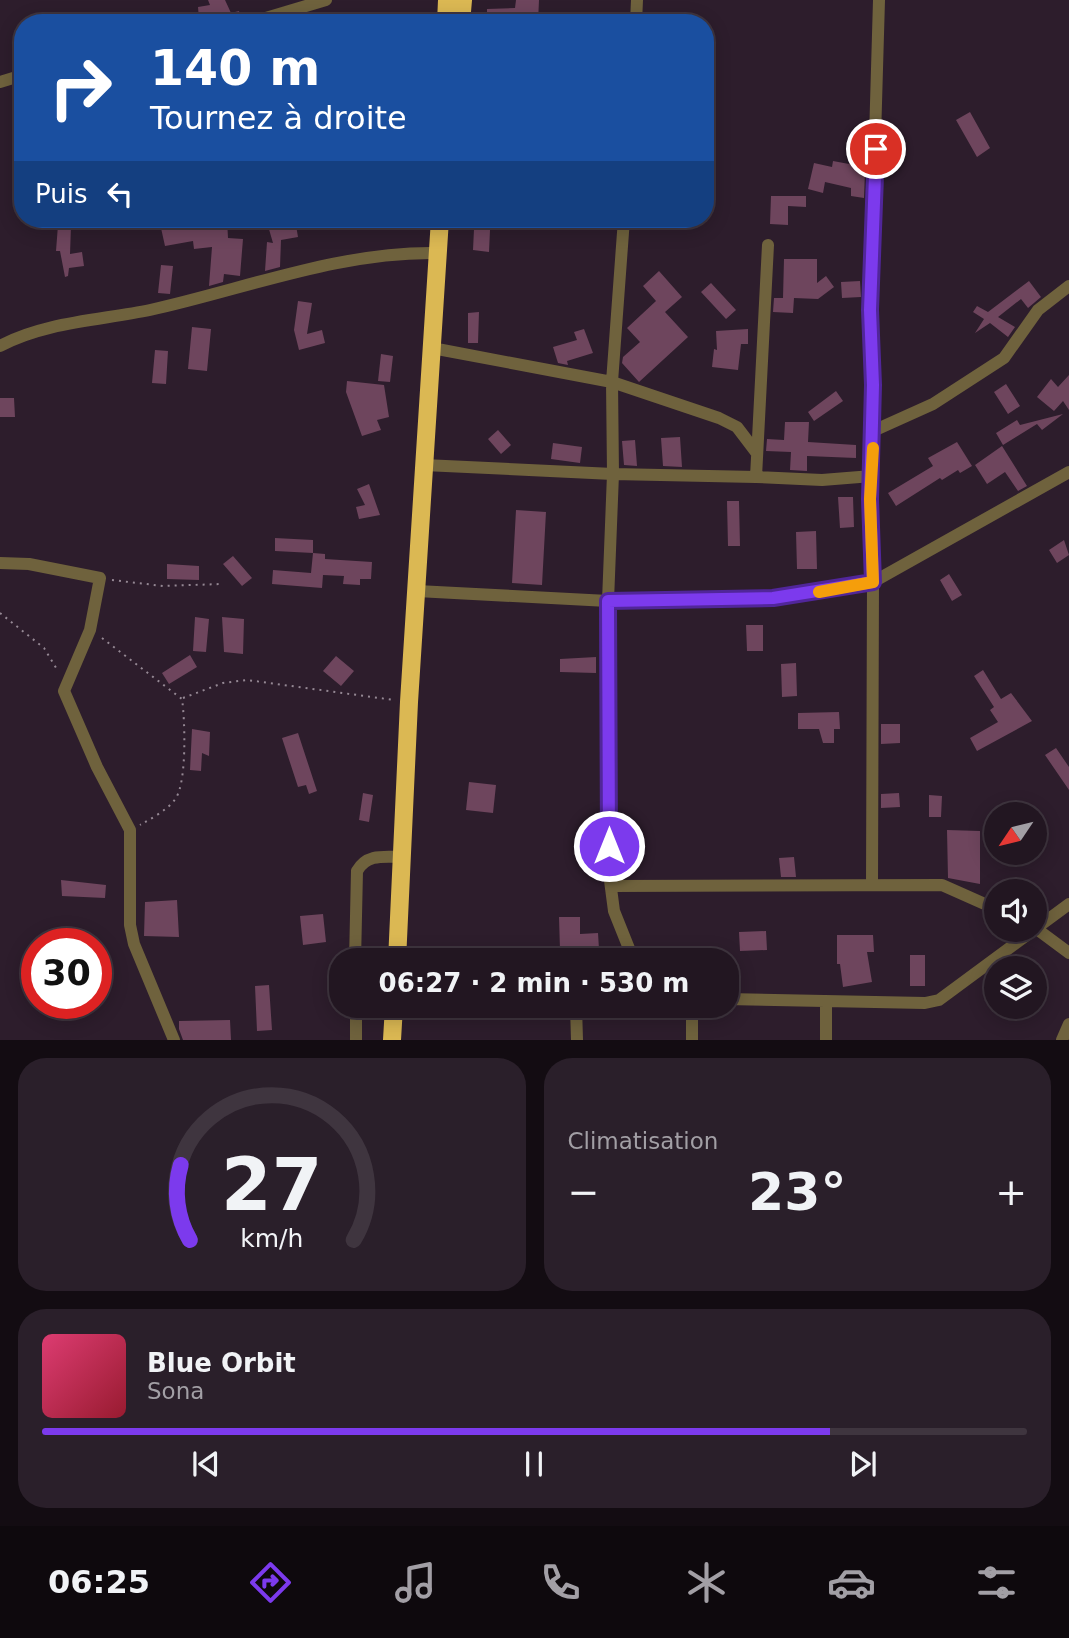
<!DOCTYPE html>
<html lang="fr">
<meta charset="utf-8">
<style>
:root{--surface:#221621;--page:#2a1f2a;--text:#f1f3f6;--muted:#a29fa5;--line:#3f353f;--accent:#7c3aed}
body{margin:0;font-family:"DejaVu Sans",sans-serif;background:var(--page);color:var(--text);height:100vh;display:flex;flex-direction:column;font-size:26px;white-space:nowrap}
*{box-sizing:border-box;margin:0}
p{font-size:23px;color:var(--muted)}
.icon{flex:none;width:38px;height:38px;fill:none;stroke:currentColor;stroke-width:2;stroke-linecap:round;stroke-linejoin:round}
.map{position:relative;height:1040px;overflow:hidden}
.panel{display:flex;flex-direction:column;gap:18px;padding:18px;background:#130c12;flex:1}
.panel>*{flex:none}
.hud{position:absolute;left:14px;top:14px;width:700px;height:214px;border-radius:28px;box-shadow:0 4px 18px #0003,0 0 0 2px var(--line);background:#1a4fa0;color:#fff;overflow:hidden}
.needle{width:46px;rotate:235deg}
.controls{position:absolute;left:984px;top:802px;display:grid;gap:14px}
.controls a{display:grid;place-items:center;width:63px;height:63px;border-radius:50%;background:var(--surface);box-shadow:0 4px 18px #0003,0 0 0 2px var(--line);font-size:35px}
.speed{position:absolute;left:21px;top:928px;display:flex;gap:14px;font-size:35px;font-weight:700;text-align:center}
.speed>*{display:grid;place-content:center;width:91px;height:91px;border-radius:50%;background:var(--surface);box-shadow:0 4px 18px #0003,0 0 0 2px var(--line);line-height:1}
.speed .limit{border:10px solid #d22;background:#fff;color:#111}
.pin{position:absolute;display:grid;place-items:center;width:60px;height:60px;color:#fff;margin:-30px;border:4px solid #fff;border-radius:50%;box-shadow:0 2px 7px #0007}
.me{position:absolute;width:77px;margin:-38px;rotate:0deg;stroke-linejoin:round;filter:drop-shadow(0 0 5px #0008)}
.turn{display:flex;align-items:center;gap:24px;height:147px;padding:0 21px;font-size:32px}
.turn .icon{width:91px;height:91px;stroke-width:2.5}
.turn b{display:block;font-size:49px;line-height:60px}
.then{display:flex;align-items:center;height:66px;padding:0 21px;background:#0003;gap:14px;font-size:26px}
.big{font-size:52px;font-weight:800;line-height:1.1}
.panel .card{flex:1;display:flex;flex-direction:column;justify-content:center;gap:10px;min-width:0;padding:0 24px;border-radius:28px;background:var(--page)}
.panel .dial{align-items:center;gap:0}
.dial svg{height:182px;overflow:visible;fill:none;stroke:var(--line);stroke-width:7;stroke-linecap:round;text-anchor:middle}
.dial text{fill:var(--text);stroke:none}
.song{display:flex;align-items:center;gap:21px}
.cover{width:84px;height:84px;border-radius:10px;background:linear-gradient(135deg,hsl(340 70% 55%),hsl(350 70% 35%))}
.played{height:7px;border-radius:4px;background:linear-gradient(90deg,var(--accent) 80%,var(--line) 80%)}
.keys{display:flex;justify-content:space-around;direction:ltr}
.heat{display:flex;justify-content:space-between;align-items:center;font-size:38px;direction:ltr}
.panel .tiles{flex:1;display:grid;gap:18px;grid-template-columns:1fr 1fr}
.card:last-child{grid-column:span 2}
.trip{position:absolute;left:329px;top:948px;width:410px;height:70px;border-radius:28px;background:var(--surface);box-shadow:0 4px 18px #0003,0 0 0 2px var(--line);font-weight:800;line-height:70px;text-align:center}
.tabs{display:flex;height:112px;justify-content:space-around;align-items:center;background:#0e090d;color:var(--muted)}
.tabs .icon{width:49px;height:49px}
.tabs .selected{color:var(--accent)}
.tabs b{font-size:32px;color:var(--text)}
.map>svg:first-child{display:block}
.building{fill:#6e455d}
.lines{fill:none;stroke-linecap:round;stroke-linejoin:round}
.path{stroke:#958894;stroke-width:2;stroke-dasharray:2 5;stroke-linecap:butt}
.minor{stroke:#6f623d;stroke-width:12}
.highway{stroke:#dbb853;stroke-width:18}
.route-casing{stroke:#51269a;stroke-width:18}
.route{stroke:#7c3aed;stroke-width:12}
.slow{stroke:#f59e0b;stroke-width:12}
</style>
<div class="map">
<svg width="1069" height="1040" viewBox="0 0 1069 1040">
<rect width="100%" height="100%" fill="#2d1d2c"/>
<path class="building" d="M208,0h17l6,13 8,-2 2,10 -33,2v-6l-9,2 -1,-12 12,-2z
M516,0h23l-1,23h-51v-14l28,-1z
M970,112l20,36 -13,9 -21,-37z
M849,159l12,1 -1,12h5l-1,26 -13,-2v-8l-26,-6 -2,11 -15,-4 6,-26 18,4 1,-6 16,3z
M771,196h35v11l-18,-1v19l-18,-1z
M159,219h68l1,19 15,1 -3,37 -16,-2 -1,8 -14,4 3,-39 -18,2 -1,-8 -28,5z
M266,219h29l3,18 -17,3 -1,27 -15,4 2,-29 6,1z
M58,225l13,1 -1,28 12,-2 2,14 -15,2 -1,8 -3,1 -5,-26h-4z
M474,229l16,1 -1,22 -16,-2z
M784,259h33v24l9,-7 8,11 -16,12 -24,-1 -1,15 -20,-1 1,-14h9z
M161,265l12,1 -3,28 -12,-1z
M659,271l23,26 -17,15 23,25 -49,45 -17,-19 1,-6 17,-15 -13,-14 29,-27 -13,-15z
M860,281l1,16 -19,1 -1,-16z
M1029,281l12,16 -13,11 -7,-9 -23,18 17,10 -7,10 -18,-14 -15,10 9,-14 -11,-7 4,-6 11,6z
M711,283l25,27 -10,9 -25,-27z
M298,301l14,2 -5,31 15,-4 3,13 -26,7 -5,-20z
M479,312l-1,31h-10v-30z
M192,327l19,2 -4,42 -19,-2z
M584,329l9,24 -26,8 1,4 -10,-2 -5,-16 24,-7 -3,-8z
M748,329v15h-7l-3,26 -26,-3 2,-18 3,1 -1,-19z
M155,350l13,1 -2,33 -14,-1z
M381,354l12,2 -3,26 -12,-1z
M1069,375v35l-6,-9 -9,10 -17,-14 14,-18 7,8z
M347,381l37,4 5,32 -12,3 4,10 -19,6 -16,-44z
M1006,384l14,22 -12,8 -14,-22z
M836,391l7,10 -29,20 -6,-9z
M0,398h14l1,19h-15z
M1063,414l-21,16 -5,-6 -34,21 -7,-12 21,-13 3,5z
M785,422h24l-1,20 48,3v13l-49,-2v15l-17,-1 1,-18 -25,-1 1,-12 17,1z
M498,430l13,15 -10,9 -13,-15z
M680,437l2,30 -19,-1 -2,-28z
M635,440l2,26 -13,-1 -2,-24z
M957,442l15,24 -12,7 -2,-3 -16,10 -2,-2 -44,28 -8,-13 45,-27 -5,-8z
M553,443l29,4 -2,16 -29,-4z
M1002,446l25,40 -9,5 -13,-19 -18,12 -12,-19z
M369,484l11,31 -21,4 -3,-12 9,-2 -8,-16z
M838,497h15l1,30 -14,1z
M727,501h12l1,45h-12z
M516,510l30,2 -4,73 -30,-2z
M816,531l1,38h-20l-1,-37z
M275,538l38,2v13l-38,-2z
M1064,540l5,15 -12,8 -8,-13z
M313,553l12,1v5l47,3 -1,17h-11v6l-17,-1 1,-8 -21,-1 -1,13 -50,-4 1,-14 38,3z
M233,556l19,22 -10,8 -19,-22z
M167,564l32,2v14l-32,-1z
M949,574l13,21 -10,6 -12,-21z
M195,617l14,2 -3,33 -13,-1z
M222,617l22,2 -1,35 -19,-2z
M746,625h17v26h-16z
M190,655l7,12 -28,17 -7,-11z
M336,656l18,15 -13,15 -18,-15z
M596,657v16l-36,-1v-13z
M796,663l1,33 -15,1 -1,-33z
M983,670l18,29 10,-6 21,28 -55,30 -7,-13 28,-16 -8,-12 4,-3 -20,-31z
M839,712l1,17h-6v14h-11l-4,-14h-21v-16z
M881,724h19v19l-19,1z
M192,729l18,3 -1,24 -7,-3 -1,18 -11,-1z
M298,733l19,58 -8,3 -3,-9 -8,2 -16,-49z
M1056,748l13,19v23l-24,-35z
M469,782l27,3 -3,28 -27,-3z
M363,793l10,2 -4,27 -10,-2z
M899,793l1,14 -19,1v-14z
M929,795l13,1 -1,21h-12z
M947,830l33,1v53l-32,-6z
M794,857l2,20h-15l-2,-19z
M61,880l45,5 -1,13 -43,-2z
M177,900l2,37 -35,-1 1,-34z
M323,914l3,28 -23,3 -3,-29z
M559,917h21v17l18,-1 1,16 -39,1z
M766,931l1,19 -27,1 -1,-19z
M837,935h36l1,17h-7l5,30 -29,5 -3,-23h-3z
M910,955h15v31h-15z
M269,985l3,45 -15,1 -2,-45z
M230,1020l1,20h-48l-4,-11v-8z"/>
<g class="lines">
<path class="path" d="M112,580l51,6 58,-2
M0,613l44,35 14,23
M102,638l80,61c3,21 5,81 -6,99 -8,12 -24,20 -36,27
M183,698l40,-15 24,-3 147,20"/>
<path class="minor" d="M249,23l77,-23
M636,23l1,-23
M0,82l23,-7
M624,219l-12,163 1,92 -5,127 1,272 5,38 20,50
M768,245l-12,232 66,3 50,-4
M0,346c44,-24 102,-26 150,-36 95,-21 190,-59 288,-57
M432,348l180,34 107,36 18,9 19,25
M873,431l60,-27 71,-46 34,-48 31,-24
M424,465l189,9 143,3
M0,563l29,1 71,14 -10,52 -26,61 33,76 33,63v95l4,19 40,96
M417,591l191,10h126l121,-14 18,-5 196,-110
M872,885l1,-303 -3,-82 3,-115 -3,-75 9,-310
M611,886l331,-1 54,24
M1034,927l35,26
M355,961l2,-90c10,-18 28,-14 47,-14
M726,999l199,4 14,-3 130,-96
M826,1001v39
M356,1006v34
M576,1006l1,34
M692,1040v-34
M1062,1040l7,-16"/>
<path class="highway" d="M446,23l1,-23
M461,23l2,-23
M397,961l12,-259 31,-483
M392,1040l2,-34"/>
</g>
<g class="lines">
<defs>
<path id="route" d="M609,846l-1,-245 165,-3 100,-16 -3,-83 3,-114 -3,-75 6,-161"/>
</defs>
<use href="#route" class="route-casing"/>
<use href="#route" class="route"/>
<path class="slow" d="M819,592l54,-10 -3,-83 3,-51"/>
</g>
</svg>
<div class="controls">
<a><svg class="needle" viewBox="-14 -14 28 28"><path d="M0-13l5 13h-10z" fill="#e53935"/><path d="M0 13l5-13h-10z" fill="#a29fa5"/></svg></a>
<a><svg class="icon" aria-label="sound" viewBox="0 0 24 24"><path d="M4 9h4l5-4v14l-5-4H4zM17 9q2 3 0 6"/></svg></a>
<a><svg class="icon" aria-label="layers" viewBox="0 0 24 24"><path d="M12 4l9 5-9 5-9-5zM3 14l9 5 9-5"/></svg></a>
</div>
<div class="speed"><div class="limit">30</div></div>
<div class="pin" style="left:876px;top:149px;background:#d93025"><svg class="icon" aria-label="arrive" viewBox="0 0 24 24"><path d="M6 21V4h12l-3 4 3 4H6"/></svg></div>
<svg class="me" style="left:609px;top:846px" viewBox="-20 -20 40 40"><circle r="17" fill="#7c3aed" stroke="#fff" stroke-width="3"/><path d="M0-11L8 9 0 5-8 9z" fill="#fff"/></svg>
<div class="trip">06:27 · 2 min · 530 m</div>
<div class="hud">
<div class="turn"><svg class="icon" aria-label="right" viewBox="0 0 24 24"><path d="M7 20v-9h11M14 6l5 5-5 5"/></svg><div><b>140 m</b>Tournez à droite</div></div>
<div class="then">Puis<svg class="icon" aria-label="left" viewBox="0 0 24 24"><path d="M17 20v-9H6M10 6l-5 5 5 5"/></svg></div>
</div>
</div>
<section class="panel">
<div class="tiles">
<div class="card dial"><svg viewBox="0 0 100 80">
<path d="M14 69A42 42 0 1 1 86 69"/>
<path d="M14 69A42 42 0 0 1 10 36" stroke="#7c3aed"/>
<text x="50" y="56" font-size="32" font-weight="700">27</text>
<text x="50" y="72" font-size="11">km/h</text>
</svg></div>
<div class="card"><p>Climatisation</p>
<div class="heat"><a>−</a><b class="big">23°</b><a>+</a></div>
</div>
<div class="card">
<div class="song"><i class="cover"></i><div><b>Blue Orbit</b><p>Sona</p></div></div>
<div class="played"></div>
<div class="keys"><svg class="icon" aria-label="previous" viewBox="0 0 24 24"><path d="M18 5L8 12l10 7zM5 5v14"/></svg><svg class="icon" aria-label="pause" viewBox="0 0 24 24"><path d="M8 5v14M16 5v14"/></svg><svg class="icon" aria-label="next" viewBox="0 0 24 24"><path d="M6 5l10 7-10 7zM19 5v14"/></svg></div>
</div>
</div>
</section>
<nav class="tabs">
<b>06:25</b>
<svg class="icon selected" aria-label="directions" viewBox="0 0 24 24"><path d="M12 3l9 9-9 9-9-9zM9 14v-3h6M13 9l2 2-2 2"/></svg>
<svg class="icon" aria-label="music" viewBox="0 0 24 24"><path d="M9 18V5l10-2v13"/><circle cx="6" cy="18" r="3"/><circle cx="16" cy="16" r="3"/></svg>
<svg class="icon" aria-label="phone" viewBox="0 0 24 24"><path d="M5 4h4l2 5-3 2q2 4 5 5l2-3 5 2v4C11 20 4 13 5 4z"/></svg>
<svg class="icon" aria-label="climate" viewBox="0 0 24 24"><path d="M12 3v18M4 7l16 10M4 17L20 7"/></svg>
<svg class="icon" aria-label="car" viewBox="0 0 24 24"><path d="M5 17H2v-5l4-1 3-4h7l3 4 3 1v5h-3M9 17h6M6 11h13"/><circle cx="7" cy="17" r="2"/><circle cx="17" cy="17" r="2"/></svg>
<svg class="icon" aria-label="filters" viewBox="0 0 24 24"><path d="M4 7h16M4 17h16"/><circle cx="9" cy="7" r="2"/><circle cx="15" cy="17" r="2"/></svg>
</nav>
